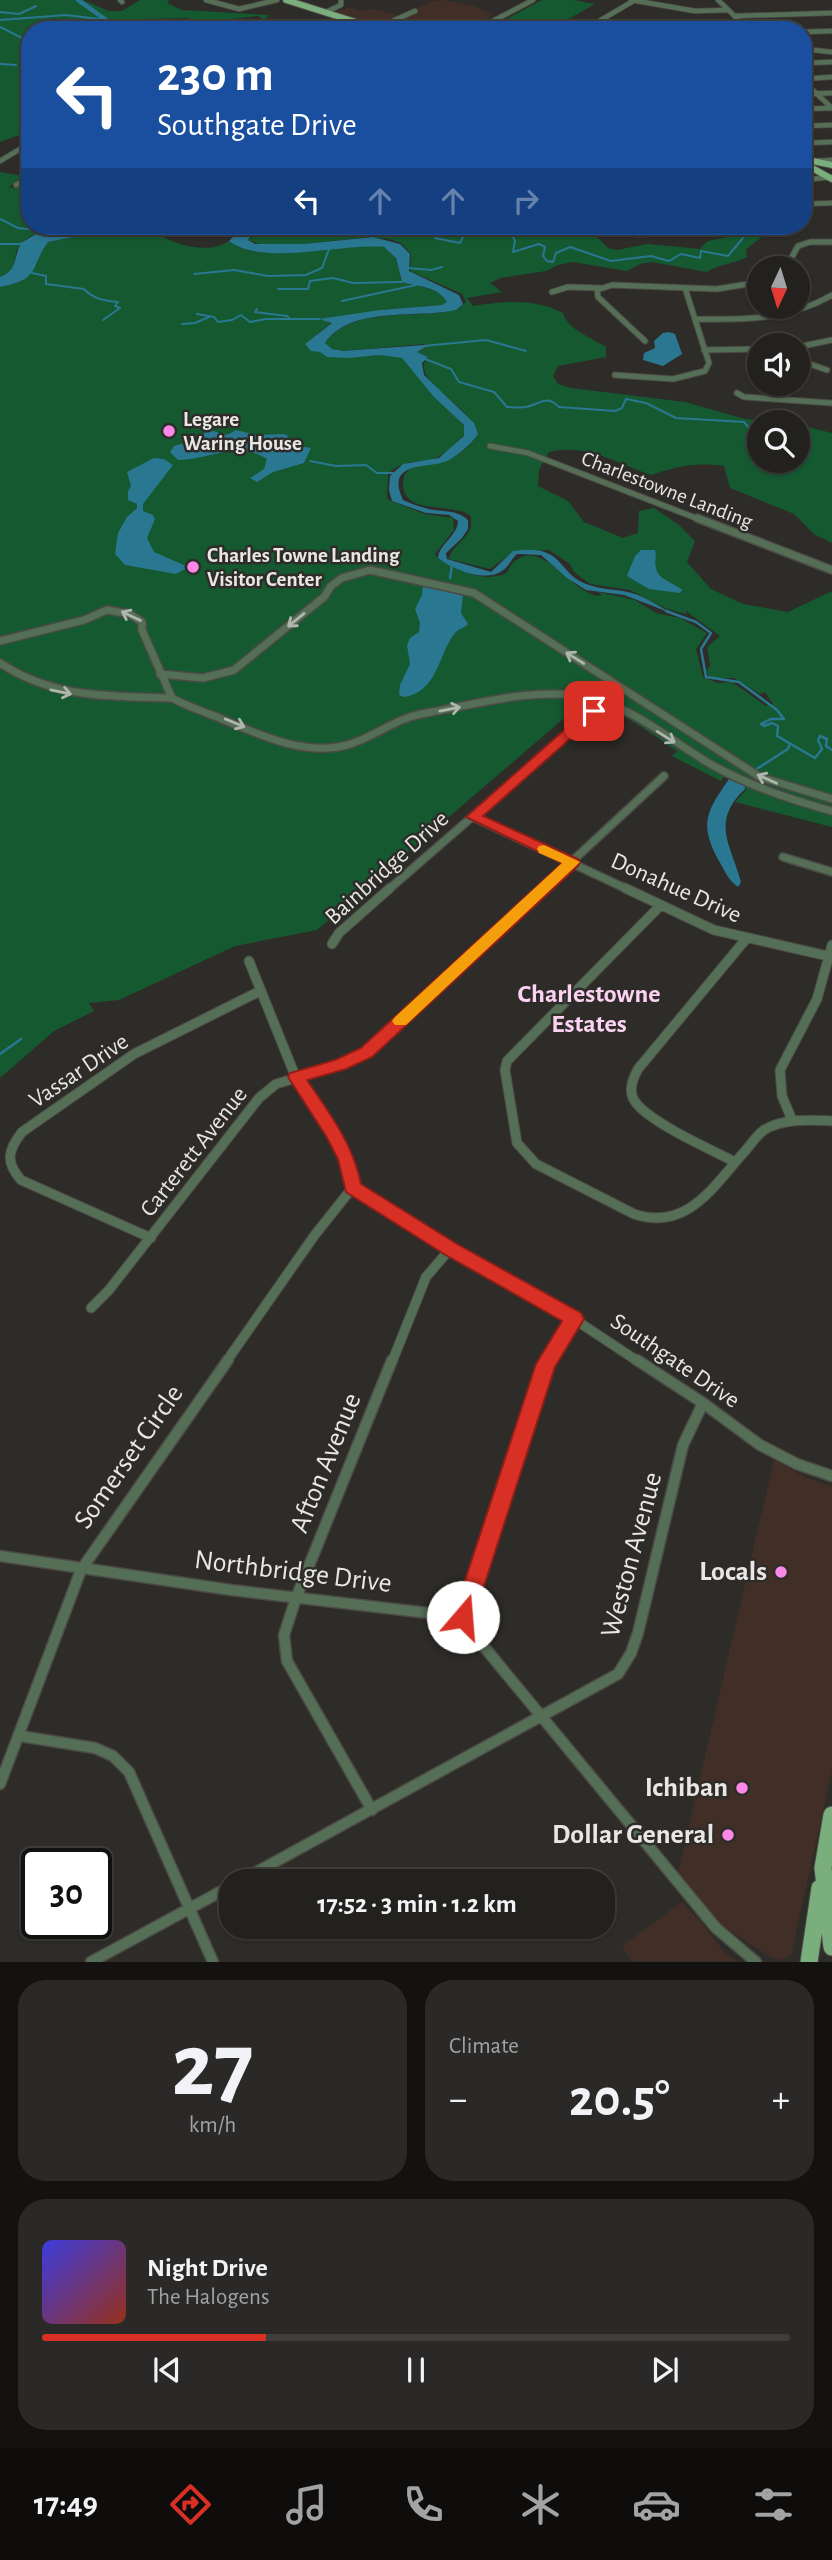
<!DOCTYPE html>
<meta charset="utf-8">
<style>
:root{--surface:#22211e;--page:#2a2927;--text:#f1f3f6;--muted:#a2a3a4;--line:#3f3e3c;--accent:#d93025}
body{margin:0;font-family:"Alegreya Sans",sans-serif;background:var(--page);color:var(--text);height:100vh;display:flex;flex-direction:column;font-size:26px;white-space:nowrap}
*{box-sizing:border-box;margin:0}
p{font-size:23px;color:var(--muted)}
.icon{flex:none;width:38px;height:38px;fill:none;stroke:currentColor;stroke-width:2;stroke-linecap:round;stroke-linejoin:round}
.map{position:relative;height:1962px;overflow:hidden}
.panel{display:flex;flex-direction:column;gap:18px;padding:18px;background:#131210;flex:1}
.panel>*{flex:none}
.guide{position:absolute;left:21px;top:21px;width:791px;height:214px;border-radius:28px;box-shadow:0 2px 5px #0004,0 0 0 2px var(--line);background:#1a4fa0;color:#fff;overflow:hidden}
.needle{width:46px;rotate:184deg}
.controls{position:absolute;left:747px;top:256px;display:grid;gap:14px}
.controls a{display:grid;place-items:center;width:63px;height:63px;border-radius:50%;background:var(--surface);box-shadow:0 2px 5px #0004,0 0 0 2px var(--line);font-size:35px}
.speed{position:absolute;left:21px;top:1848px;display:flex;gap:14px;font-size:35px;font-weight:700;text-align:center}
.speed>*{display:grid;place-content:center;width:91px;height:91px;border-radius:50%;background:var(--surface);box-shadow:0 2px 5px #0004,0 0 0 2px var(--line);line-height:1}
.speed .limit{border:4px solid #111;border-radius:10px;background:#fff;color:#111}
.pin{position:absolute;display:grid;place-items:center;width:60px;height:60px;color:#fff;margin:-30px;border-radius:14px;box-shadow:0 4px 10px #0006}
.me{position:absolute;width:77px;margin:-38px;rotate:18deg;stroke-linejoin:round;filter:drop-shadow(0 0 5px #0008)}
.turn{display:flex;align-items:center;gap:24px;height:147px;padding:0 21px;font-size:32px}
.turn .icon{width:91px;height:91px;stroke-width:2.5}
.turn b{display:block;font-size:49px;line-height:60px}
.lanes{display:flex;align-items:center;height:66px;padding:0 21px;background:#0003;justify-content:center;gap:35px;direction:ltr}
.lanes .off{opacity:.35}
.big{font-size:52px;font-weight:700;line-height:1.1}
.panel .widget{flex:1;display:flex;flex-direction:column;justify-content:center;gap:10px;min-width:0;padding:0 24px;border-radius:28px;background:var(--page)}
.panel .dial{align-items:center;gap:0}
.dial b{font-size:91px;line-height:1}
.song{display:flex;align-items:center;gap:21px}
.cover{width:84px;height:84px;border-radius:10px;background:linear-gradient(135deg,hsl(240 70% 55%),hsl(10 70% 35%))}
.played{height:7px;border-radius:4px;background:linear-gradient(90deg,var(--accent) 30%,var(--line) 30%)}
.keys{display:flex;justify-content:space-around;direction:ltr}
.heat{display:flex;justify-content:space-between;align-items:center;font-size:38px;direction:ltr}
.panel .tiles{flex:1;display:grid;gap:18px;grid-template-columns:1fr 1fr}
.widget:last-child{grid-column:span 2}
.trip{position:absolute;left:219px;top:1869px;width:396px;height:70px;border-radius:28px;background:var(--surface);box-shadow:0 2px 5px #0004,0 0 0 2px var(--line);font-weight:700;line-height:70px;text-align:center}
.tabs{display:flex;height:112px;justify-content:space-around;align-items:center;background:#0e0d0c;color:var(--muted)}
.tabs .icon{width:49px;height:49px}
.tabs .on{color:var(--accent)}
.tabs b{font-size:32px;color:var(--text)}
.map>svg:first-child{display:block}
.commercial{fill:#412f27}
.green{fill:#155931}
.water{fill:#2a7791}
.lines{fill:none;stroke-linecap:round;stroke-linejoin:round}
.stream-far1{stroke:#2a7791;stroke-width:2}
.stream{stroke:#2a7791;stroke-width:2.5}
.canal{stroke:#2a7791;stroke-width:4.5}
.minor-far4-casing{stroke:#4c4a46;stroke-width:6}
.minor-far3-casing{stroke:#4c4a46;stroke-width:7}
.minor-far2-casing{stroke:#4c4a46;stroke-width:10}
.minor-far1-casing{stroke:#4c4a46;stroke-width:11}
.minor-casing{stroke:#4c4a46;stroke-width:13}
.primary-far1-casing{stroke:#4c4a46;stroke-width:8}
.primary-casing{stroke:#4c4a46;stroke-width:19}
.minor-far4{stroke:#556e56;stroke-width:4.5}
.minor-far3{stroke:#556e56;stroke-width:5}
.minor-far2{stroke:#556e56;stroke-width:7}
.minor-far1{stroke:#556e56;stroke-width:9}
.minor{stroke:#556e56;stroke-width:10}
.primary-far1{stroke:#7bae7d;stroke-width:6}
.primary{stroke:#7bae7d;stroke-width:17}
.oneway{stroke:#adb7ac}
.route{fill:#d93025;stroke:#8d1f18;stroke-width:2}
.slow{fill:#f59e0b}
.poi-dot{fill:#fb87e6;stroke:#2e2c28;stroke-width:2.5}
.labels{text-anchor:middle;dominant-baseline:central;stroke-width:5;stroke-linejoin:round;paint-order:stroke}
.far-poi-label{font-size:21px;font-weight:bold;fill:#e8e7e5;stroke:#2e2c28;text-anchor:start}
.far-street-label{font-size:21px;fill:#e8e7e5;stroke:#2e2c28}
.street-label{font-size:24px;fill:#e8e7e5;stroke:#2e2c28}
.neighbourhood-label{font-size:26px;font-weight:bold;fill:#fcd3f2;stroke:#2e2c28}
.near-street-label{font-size:28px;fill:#e8e7e5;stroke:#2e2c28}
.near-poi-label{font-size:28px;font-weight:bold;fill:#e8e7e5;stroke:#2e2c28;text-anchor:end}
</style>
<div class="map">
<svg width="832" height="1962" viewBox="0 0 832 1962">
<rect width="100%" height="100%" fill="#2e2c28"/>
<path class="commercial" d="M444,0l29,6 20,8 -22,16h-53l-33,-7 -6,2 -42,-13 12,-5 12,4 12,-2 27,7 32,-15z
M774,1460l33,18 25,8v284l-41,185 -9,5 -12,-3 -48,-32 -44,-52z
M682,1902l21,22 22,29 13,8h-106l-10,-15z"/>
<path class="green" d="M0,0h83l26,11h13l18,-11h29l-2,3 15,7 87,5 -5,5 -6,-4 -27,3 -5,7 -18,1 -3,-4 -18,-5 -43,1 -14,11h-100v101l-30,11z
M542,0h31l22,4 -46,26 -52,-6z
M0,172l23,4 -15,12 22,-3v41h59c-22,3 -53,0 -69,19 -6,6 -4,18 -8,26l-12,6z
M129,226h48l-12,4 -4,6c19,10 48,18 68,5 40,30 113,-8 154,6 13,4 16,20 17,31 15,10 36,7 47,24l-5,3 -62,5 -41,7 -22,17 3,18 30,6 29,-3 23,3 30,36 32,31v11c-8,8 -17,17 -28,22 -21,9 -27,-3 -48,16l-1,24 4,3 34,13 28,4 1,12 -19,24c5,11 41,23 53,23 5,0 12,-2 17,-3 4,-4 6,-10 10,-13 29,-24 59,37 87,35l-4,-4 37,8 21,13 24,5 27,15 -11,16 7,28 15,6 14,-1 34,24 7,-2 -8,-12 -5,2 -26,-16h-24l-4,-6 4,-7 -3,-18 13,-11 -34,-25v3l-19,-5 -37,-19 -40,-6 -16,-12 -4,-8 -21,-14 -35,1 -24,18 -41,-10c4,-18 28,-22 21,-44 -22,-13 -68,1 -67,-33 1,-7 1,-8 7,-13 33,-11 45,-3 68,-35 -4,-22 -57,-51 -54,-68 0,-4 3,-6 4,-9l-11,-5 9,-4 -2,-4 -81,7 -11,-2 -7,-6c28,-38 91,-23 131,-33l10,-8 -4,-8 -52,-23 1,-17 -10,-11 -12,-4 -21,-2 -64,7 -42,1 -14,-5 23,-14h279c12,12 25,9 41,5l17,17 9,2 31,-6 52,5 8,-8 29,-6 -3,-9h29l-4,6 3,5 -16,12 1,8c-13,7 -28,7 -40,15l-55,-10 -12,2 -13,7 -54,-9 -15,3 -12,6 -46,7 -10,5 12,9 -35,6 6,8c31,-5 61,-8 90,7 4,16 29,25 43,34v10l-48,9 -5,10 5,8 13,4 114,14 60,17 35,3h-20v38h38v-35l34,8v110l-18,-9 -20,-20 -64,-26 -6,-22c-28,-4 -46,0 -73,9 -35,-12 -64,-32 -102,-23l-10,18 -1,16 30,15 16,21 39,16 15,-5 1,-22 15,-3 25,17 16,16 -8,21 24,27 32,15 45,8 44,-21v236l-97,-25 12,-13 -23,-13 -3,5 -49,-25 5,-5c-30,-20 -58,-43 -94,-49l-266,228 -82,16 -116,54 -30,3 5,8 -40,20 -54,47v-791c37,-7 31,-21 48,-45z"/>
<path class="water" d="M89,226h40l-81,16c-19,27 -7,37 -48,45v-10c18,-7 13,-19 21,-34l20,-12z
M244,226h27l-21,11 -2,3 7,4h49l69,-7 27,7 10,10 -1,17 50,24 4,9 -7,6c-40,9 -104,-5 -131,33l7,6 11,2 81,-6 2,2 -9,5 11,5 -6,6 2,12 50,48 4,11c-7,10 -18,20 -29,26 -19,10 -65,-1 -46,40 7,3 14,6 22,8 16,5 30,0 43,12v9l-6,9 -16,15 1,6 44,13 22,-21c54,-8 42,23 76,34 14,5 29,4 43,8 14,4 27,13 39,20l-47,-18 -38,-5 -19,-12 -26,-23 -24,-1c-6,5 -8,13 -15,17 -16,12 -51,-2 -64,-13 1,-14 19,-21 20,-37l-9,-6 -23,-2 -34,-12 -3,-11 1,-14 13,-12 36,-6 25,-22v-11l-30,-28 -32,-39 -23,-3 -29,3 -23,-1 -7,-5 -9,-1 -6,-7 27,-21 -13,-4 61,-9 62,-5 5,-3c-10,-16 -28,-15 -45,-20l-6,-24 -12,-11c-43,-4 -121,20 -155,-6z
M669,332l6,2 7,20 -19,12 -20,-6 1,-7 11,-5 -1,-7 9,-8z
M210,430l17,5 9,-5 20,5 28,-1 4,2 3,9 20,3 -7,15 -31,9 -16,10 -7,-4 14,-9 3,-10c-29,-19 -58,1 -89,1l-8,-8 4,-6 15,-4z
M154,458l10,1 9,6 -30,39v7l10,4 2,4 -8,19 7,14 30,13 1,4 -9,5 -51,-9 -10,-11 3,-21 9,-16 10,-9v-4l-9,-4v-9l3,-5 -4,-14z
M641,550h14c2,7 -1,11 1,18 2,12 17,14 26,22l-2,3 -31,-4 -22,-13 8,-20z
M423,585l40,9 -2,19 7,11c-4,5 -9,4 -13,9 -17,21 -17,59 -51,64l-5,-2 1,-10 10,-21 -3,-19 3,-7 9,-6 1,-9 -5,-14 7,-14z
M731,776l13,8 1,5c-35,33 -14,56 -4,93l-3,5c-10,-7 -13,-16 -19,-26 -21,-38 -12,-50 12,-85z"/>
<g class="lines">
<path class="stream-far1" d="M0,12l19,2 17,-8
M0,20l66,-5 40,5
M0,27l30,15
M0,64l16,1
M0,219l18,9 28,3
M492,226l20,9 3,6 -2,11 26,-8 6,3 -2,9 4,5 6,1 3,-9 14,-6 41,14 40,-5 18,5 12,-7 19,4 1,-7 27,5 15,-18
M435,238l25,5 7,-14 9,-3
M0,244h24
M408,268l23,2 11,-3
M32,273l14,3v8l38,5c9,10 21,12 34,13l-3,4 5,2 -17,12
M194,274l40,-4 34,6 38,-1 16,-7 7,-19 -4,-3
M278,289h30l2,-8 23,-3 20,5 49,-1
M342,301l74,-16
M257,309l-2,3 32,4 3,3
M197,314l17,3 4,5 14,-2 9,-5 9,7 16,-3h53
M182,324l13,-1 14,-6
M423,346l63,-6 40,11
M425,359l26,10 8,13 35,10 13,15c6,0 13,1 19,0 15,-3 20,-13 33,0l56,4 7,-3 4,-9 20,4 30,15 68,4 6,7 10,1
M310,461l26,5 30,-1 11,8h16"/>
<path class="stream" d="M450,578l2,-13
M666,611l30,11 15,11 -10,16 5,28 33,5 38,28 7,9h-13l-10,5 3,2 8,-3 6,3 -1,10 38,22 7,-9 -4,-9 2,-4 7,3 -1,7 6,4
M755,770l33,-21 2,-5
M0,1054l21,-15"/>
<path class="canal" d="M78,0l28,20"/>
<defs>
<path id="minor-far4" d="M120,0l2,2
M206,0l33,9 38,-9
M631,0l64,11 33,-1
M718,0l31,30
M326,12l15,-7v-5
M735,16l97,-3
M601,20l29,10
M377,28l38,-17
M248,30l7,-5 20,5
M476,30l57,-30
M584,30l51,-30
M803,32l29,-1
M803,49l29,3
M803,63l29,-1
M803,79l29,-2
M803,81l29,27
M803,94l29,-1
M803,109l29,-1
M803,126l29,-1
M803,143l29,-1
M0,161l30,-18
M817,161l15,-1
M803,180l29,-3
M16,185l14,-9
M803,204l29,-1
M668,226l1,3
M711,226v3"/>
<path id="minor-far3" d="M711,227v6
M637,234l27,-1 4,-6
M786,268l12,-22 12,-4h22
M552,292l16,-5 32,1
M695,319c49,1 94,1 137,-24
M645,341l-47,-44 -1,-7 15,-5 105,4 43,-7
M798,347l34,-7
M704,350l56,-1
M798,360l29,10
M615,375l58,4 32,-8 4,-8 -24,-75
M737,393l7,4 88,6
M490,446l38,7 173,67"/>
<path id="minor-far2" d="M697,518l135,52
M0,641l84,-21 23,-10 23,4 12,8v8l30,68c14,8 30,13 45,19 39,16 86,40 130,28 26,-7 47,-26 74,-31 53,-9 111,-27 165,-17 48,10 85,44 126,68 38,21 79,35 120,46
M0,663c55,36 109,33 172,35
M160,674l43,4 31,-8 90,-73 7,-11 11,-8 28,-8 104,23 286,184 72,22
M473,817l156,73
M783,857l49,15
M388,890l206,-179
M541,890l123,-114"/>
<path id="minor-far1" d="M625,888l89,42 118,27
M661,905l-154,156 -2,9 12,73 19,21 98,50c54,18 80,-29 112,-64 5,-6 11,-15 18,-20 19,-12 47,-10 68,-9
M332,944l7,-11 51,-45
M249,961l47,117 37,54 14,27 6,28 97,62 124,70 65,43
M792,1120l-10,-24 -2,-26 37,-71 15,-54
M735,1162c-23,-12 -89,-41 -101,-62 -6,-10 -1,-22 4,-31l108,-130
M151,1238l-130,-58c-16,-18 -13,-30 1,-48l112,-78 126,-63
M91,1308l18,-18 150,-192 17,-14 64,-19 26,-13 177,-164
M226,1362l88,-126 39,-49
M392,1362l34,-85 24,-28
M547,1362l27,-43"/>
<path id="minor" d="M637,1360l66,43 57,42 37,19 35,12
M0,1556l231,34 232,27 8,14 245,297 40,34
M463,1617l86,-257
M20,1736l75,12 18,8 16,16 84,190
M0,1784l81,-214 147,-210
M372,1810l-85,-149 -3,-26 12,-37 96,-238
M240,1881l378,-207 13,-21 7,-20 45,-188 20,-42
M91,1962l140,-76"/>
<path id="primary-far1" d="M286,0l95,30
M808,160l24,5
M803,163l29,16"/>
<path id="primary" d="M832,1815l-9,53 9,79
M809,1962l11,-74"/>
</defs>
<use href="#minor-far4" class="minor-far4-casing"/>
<use href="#minor-far3" class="minor-far3-casing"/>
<use href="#minor-far2" class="minor-far2-casing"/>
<use href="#minor-far1" class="minor-far1-casing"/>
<use href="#minor" class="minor-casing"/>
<use href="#primary-far1" class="primary-far1-casing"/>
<use href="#primary" class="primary-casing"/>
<use href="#minor-far4" class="minor-far4"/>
<use href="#minor-far3" class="minor-far3"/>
<use href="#minor-far2" class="minor-far2"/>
<use href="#minor-far1" class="minor-far1"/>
<use href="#minor" class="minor"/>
<use href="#primary-far1" class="primary-far1"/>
<use href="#primary" class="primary"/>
</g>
<defs><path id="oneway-shaft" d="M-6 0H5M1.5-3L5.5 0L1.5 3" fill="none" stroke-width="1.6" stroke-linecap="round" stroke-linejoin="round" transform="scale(1.75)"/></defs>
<g class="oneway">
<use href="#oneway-shaft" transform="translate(131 616) rotate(-154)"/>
<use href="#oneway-shaft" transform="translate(296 620) rotate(141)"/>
<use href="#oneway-shaft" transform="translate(575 658) rotate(-148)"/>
<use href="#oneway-shaft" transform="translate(61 692) rotate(12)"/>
<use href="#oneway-shaft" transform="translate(450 709) rotate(-11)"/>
<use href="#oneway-shaft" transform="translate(235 723) rotate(22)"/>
<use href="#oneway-shaft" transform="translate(666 737) rotate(32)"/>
<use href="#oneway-shaft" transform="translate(767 779) rotate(-156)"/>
</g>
<path class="route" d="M594,707l4,1v6l-115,102 95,43 2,3 -2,4 -206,191 -26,12 -39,11c23,34 46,64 54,104l96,60 124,69 3,6 -29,48 -81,250 -3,7 -8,3 -7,-3 -3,-7 83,-253 26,-43 -118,-67 -98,-62 -8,-33 -12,-23 -38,-59 2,-4 45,-13 26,-12 201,-185 -96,-46 123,-109z"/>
<path class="slow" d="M544,845l36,17 -174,163h-11l-3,-4 3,-4 167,-154 -23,-10 -2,-4 2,-3z"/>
<g class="poi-dot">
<circle cx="169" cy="431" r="7"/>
<circle cx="193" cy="567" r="7"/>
<circle cx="781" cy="1572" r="7"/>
<circle cx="742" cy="1788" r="7"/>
<circle cx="728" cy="1835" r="7"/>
</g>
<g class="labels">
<g class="far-poi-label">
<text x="183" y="419">Legare<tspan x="183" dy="24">Waring House</tspan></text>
<text x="207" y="555">Charles Towne Landing<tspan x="207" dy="24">Visitor Center</tspan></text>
</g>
<g class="far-street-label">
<text transform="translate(667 490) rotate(21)">Charlestowne Landing</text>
</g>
<g class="street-label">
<text transform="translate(387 868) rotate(-42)">Bainbridge Drive</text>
<text transform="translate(676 888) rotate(24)">Donahue Drive</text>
<text transform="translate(79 1071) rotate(-34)">Vassar Drive</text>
<text transform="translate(194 1152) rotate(-52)">Carterett Avenue</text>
<text transform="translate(675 1361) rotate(34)">Southgate Drive</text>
</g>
<g class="neighbourhood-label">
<text x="589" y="994">Charlestowne<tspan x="589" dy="30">Estates</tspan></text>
</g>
<g class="near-street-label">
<text transform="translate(129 1457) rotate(-55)">Somerset Circle</text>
<text transform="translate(326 1463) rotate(-68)">Afton Avenue</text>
<text transform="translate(632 1555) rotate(-75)">Weston Avenue</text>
<text transform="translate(293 1572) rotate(7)">Northbridge Drive</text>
</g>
<g class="near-poi-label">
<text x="767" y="1572">Locals</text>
<text x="728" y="1788">Ichiban</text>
<text x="714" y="1835">Dollar General</text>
</g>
</g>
</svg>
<div class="controls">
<a><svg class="needle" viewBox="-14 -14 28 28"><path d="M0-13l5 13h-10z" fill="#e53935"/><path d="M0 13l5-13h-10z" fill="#a2a3a4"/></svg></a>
<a><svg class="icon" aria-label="sound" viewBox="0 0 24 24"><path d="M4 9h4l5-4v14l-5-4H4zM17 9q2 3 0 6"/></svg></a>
<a><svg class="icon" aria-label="search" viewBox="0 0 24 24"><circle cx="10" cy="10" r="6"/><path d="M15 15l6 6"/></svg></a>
</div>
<div class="speed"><div class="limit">30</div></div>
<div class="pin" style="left:594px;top:711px;background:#d93025"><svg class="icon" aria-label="arrive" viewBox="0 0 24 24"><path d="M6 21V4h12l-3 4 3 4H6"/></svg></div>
<svg class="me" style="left:463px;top:1617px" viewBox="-20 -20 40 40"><circle r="19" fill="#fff"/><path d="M0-13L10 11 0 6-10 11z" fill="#d93025"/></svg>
<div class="trip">17:52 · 3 min · 1.2 km</div>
<div class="guide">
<div class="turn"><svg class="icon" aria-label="left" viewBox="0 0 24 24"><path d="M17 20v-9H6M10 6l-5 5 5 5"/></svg><div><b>230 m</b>Southgate Drive</div></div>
<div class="lanes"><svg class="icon" aria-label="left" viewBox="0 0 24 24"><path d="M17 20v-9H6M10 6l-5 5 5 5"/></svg><svg class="icon off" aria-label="ahead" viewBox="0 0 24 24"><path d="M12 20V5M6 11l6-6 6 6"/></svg><svg class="icon off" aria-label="ahead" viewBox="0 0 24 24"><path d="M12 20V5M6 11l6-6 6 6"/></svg><svg class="icon off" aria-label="right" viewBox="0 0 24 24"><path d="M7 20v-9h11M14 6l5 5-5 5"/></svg></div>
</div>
</div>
<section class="panel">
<div class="tiles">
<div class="widget dial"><b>27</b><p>km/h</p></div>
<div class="widget"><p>Climate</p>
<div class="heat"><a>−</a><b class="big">20.5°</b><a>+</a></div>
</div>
<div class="widget">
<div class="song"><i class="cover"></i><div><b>Night Drive</b><p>The Halogens</p></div></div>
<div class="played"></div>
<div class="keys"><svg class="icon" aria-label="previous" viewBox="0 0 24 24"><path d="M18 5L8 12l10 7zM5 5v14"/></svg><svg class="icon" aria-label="pause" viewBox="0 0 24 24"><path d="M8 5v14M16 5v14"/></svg><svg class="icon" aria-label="next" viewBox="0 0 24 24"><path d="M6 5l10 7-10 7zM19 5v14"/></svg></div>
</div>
</div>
</section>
<nav class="tabs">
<b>17:49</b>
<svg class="icon on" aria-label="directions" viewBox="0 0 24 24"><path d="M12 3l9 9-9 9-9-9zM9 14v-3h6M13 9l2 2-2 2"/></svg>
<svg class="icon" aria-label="music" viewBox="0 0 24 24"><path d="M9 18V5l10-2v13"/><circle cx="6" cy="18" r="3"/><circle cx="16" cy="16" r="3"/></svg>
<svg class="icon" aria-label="phone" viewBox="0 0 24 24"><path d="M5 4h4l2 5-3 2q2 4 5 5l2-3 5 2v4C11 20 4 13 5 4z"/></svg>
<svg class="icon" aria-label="climate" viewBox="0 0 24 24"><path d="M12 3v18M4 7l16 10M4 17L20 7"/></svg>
<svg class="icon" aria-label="car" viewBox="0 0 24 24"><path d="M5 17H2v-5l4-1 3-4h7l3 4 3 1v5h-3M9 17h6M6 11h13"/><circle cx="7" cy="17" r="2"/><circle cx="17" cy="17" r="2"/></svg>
<svg class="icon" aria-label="filters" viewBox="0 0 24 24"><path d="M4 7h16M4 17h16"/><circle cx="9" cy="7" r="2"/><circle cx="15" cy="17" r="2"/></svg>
</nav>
